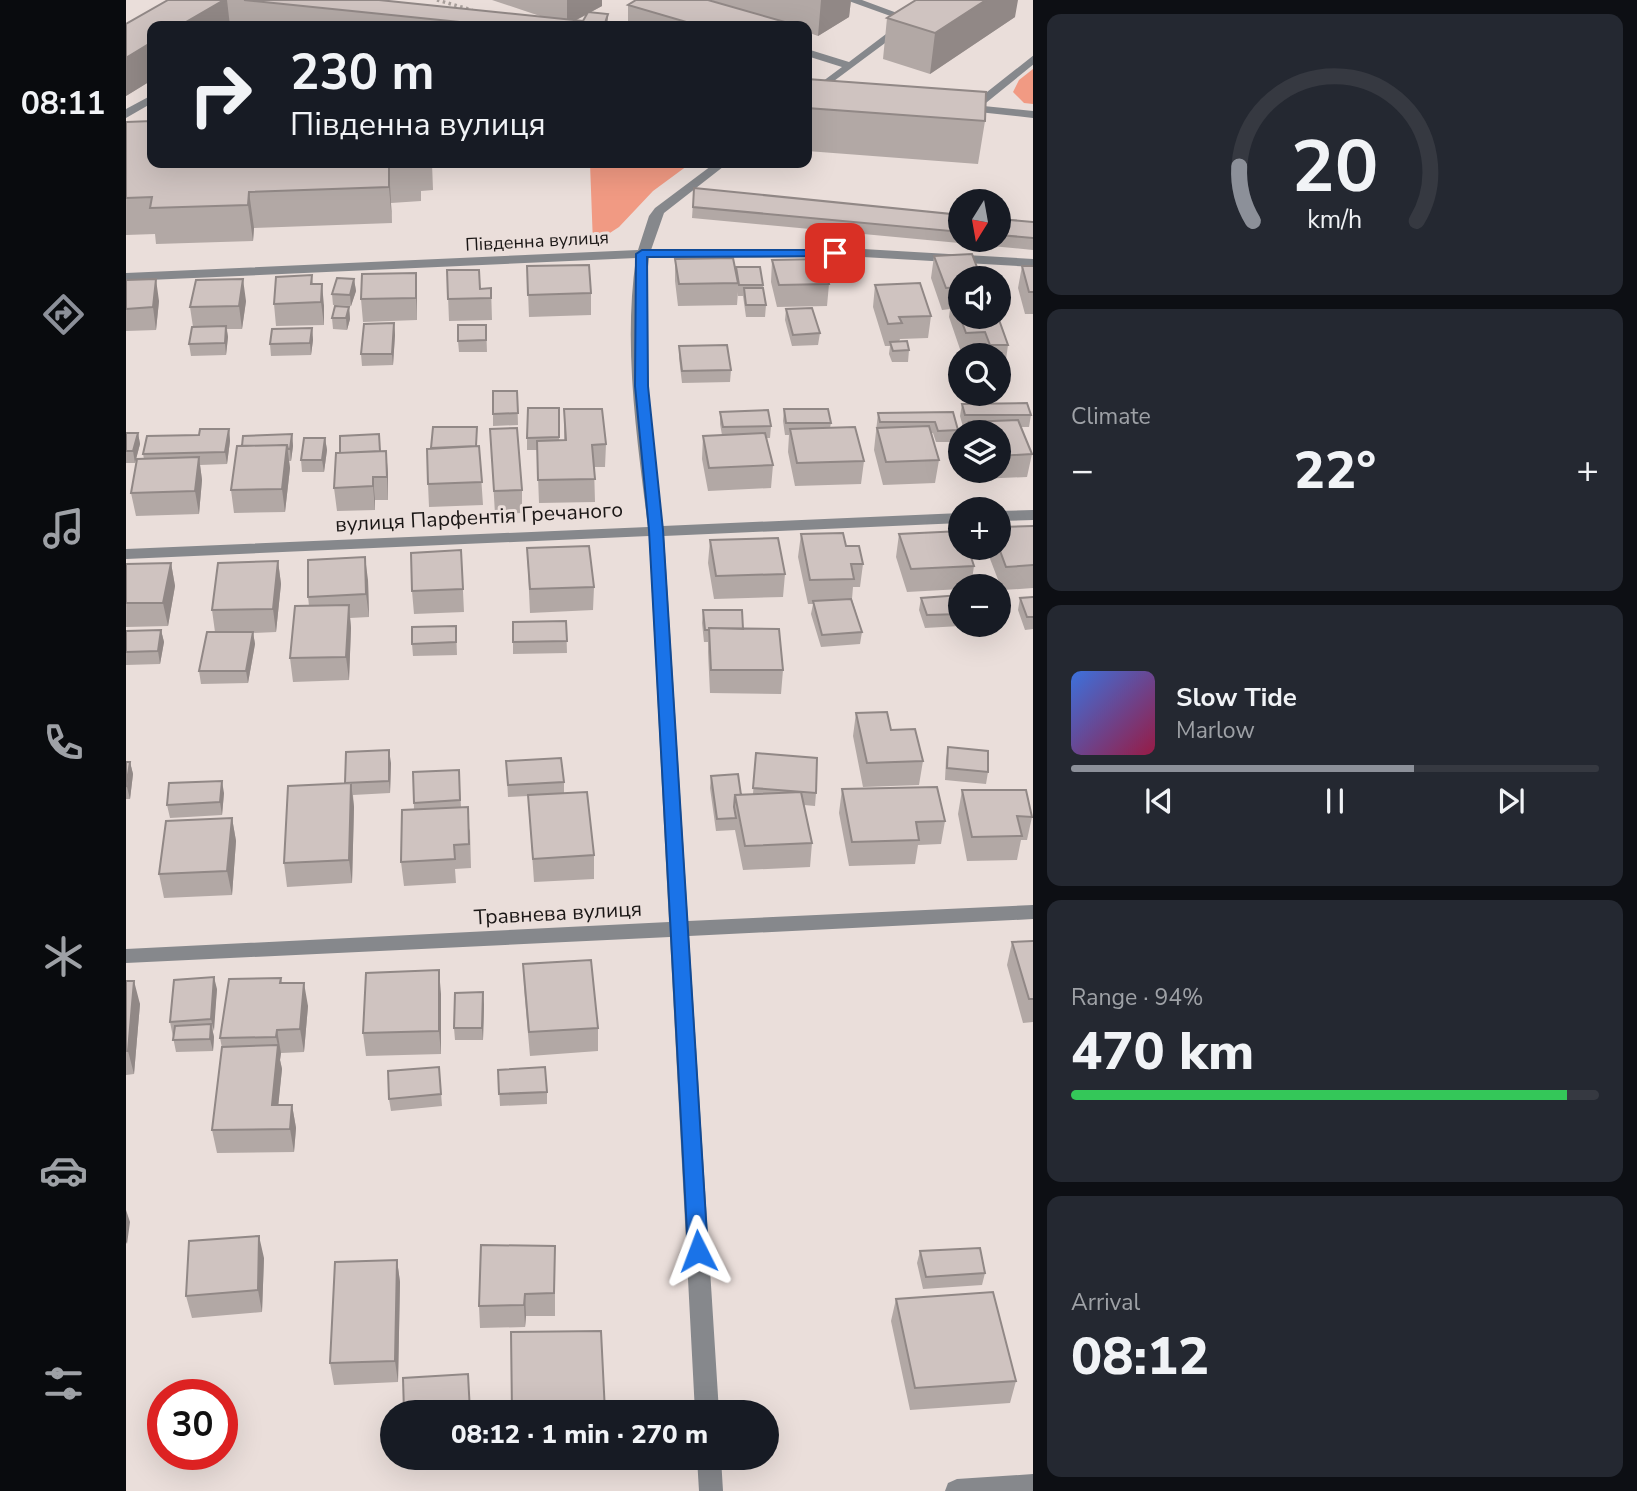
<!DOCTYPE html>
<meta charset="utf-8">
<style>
:root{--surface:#171b24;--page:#242831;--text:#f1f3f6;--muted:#9ea1a6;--line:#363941;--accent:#8c9099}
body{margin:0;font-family:"Nunito Sans",sans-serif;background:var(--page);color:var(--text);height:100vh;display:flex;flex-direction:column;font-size:26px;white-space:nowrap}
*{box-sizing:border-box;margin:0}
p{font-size:23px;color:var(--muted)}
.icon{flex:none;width:38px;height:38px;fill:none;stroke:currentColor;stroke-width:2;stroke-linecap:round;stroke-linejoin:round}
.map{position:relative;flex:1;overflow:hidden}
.sheet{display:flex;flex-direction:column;gap:14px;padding:14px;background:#0d0f14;width:604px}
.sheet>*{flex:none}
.hud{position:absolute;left:21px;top:21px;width:665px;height:147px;border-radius:14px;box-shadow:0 7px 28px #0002;background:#171b24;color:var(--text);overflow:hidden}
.needle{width:46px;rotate:191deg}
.tools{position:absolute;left:822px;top:189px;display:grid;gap:14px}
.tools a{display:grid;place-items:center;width:63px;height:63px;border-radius:50%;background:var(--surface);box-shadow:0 7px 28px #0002;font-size:35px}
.speed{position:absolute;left:21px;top:1379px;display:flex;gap:14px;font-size:35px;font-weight:700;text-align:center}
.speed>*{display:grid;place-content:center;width:91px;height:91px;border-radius:50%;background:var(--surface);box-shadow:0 7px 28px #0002;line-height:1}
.speed .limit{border:10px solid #d22;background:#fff;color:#111}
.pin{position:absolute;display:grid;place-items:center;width:60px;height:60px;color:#fff;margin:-30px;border-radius:14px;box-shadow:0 4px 10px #0006}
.me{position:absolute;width:77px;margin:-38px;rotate:357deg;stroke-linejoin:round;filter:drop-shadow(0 0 5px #0008)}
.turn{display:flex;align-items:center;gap:24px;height:147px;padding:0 28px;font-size:32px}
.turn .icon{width:91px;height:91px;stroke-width:2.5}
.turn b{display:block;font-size:49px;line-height:60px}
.big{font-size:52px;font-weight:800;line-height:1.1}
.sheet .tile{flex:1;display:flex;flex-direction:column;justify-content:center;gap:10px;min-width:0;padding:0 24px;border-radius:14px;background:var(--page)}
.sheet .dial{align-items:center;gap:0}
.dial svg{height:182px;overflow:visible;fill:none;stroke:var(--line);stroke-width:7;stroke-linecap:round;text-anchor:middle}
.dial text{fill:var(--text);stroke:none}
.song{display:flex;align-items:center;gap:21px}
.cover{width:84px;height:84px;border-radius:10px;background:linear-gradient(135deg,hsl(220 70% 55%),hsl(340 70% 35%))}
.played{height:7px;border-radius:4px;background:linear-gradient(90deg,var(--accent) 65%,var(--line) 65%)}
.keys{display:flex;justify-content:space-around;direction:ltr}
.heat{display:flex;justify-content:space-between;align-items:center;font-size:38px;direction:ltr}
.charge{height:10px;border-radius:5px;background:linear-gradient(90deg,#34c759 94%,var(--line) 0)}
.trip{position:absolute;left:254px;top:1400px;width:399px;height:70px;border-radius:35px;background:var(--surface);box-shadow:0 7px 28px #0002;font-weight:800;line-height:70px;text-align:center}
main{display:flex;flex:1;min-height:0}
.tab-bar{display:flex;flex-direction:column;width:126px;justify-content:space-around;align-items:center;background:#090b0e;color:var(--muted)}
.tab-bar .icon{width:49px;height:49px}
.tab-bar .on{color:var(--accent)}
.tab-bar b{font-size:32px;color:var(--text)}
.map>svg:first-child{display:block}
.green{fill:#f19a83}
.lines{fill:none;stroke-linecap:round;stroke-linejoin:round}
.path{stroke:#a79e9a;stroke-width:3.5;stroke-dasharray:2.5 3.5;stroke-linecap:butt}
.lane{fill:#86888c;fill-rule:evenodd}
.street{fill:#86888c;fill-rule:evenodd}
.wall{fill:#b2a8a5;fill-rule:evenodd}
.shaded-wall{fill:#918886}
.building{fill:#cfc3c0;stroke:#918886;stroke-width:2}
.route{fill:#1a73e8;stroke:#114b97;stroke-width:2}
.labels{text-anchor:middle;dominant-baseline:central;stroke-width:6;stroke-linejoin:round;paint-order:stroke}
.far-street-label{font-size:18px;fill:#1b1716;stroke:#eadeda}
.street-label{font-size:21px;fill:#1b1716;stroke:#eadeda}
</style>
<main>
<nav class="tab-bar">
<b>08:11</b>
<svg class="icon on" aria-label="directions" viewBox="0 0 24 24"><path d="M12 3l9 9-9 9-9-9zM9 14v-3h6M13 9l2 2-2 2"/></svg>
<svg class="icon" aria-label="music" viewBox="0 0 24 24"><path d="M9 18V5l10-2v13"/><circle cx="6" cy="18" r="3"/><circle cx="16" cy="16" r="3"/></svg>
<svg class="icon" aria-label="phone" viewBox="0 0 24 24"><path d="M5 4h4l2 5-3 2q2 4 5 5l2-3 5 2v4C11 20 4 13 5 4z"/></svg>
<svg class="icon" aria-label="climate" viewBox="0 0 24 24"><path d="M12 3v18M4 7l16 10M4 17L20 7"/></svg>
<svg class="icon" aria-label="car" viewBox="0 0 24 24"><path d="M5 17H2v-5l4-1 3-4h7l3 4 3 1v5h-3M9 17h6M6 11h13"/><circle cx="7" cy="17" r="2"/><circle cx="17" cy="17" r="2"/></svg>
<svg class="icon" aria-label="filters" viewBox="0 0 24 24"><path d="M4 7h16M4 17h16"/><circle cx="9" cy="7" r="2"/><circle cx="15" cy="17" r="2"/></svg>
</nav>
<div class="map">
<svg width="908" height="1491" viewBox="0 0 908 1491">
<rect width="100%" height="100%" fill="#eadeda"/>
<path class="green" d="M907,69v35l-9,-1 -11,-11 6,-12z
M464,163h101l-38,28 -34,36 -26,17z"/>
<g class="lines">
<path class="path" d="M311,0l35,10"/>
<path class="lane" d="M720,0h16l54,20 -9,2z
M908,55v9l-58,47h-8v-4z
M26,95v8l-26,15v-9z"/>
<path class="street" d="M805,0h12l-136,101v-8l35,-26 -35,-11v-7l42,13z
M838,104l70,7v7l-74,-8 -2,-2z
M589,163h13l-64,50 -13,37 212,-1 171,10v8l-171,-10 -214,1c-12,88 2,181 14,268l298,-13v10l-297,13 24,385 346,-16v14l-345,17 30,476h-24l-25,-475 -544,26v-14l543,-27 -20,-386 -523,23v-10l522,-22c-11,-88 -25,-181 -12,-269l-510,23v-8l512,-23 11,-34 6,-8z
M908,510v10l-35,1v-10z
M571,1458h24l2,33h-24z
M908,1474v17h-89l3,-8 9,-4z"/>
</g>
<path class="wall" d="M42,0h211l164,17 -51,-17h110v6l-11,6 17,2 -1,12h-455v54l-26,16v-72zM460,15l-3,6 -7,-1z
M584,0h141l-2,17 -31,19 -11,-4v-6h-179v-21l101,1z
M889,17l-85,57 -47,-15 4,-41z
M681,79l178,42 -7,43 -171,-13z
M0,122l26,41h280l1,27 -12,1v10l-30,2 1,20 -138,5 -1,13 -97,3 -1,-10 -29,1z
M568,188l267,27v25h38v-21l35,3v28l-342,-32z
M808,256l27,22v39l47,28 -3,22h-6v-12h-37l-13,-38 1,-8 -8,1 -11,-32z
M549,259l61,13v-5l27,18 3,20 -1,12h-19l-3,-21h-5v-4l-1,13 -59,1 -3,-25z
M646,260l57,24 -2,22 -50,1 -6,-25z
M401,266l64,27v22l-62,2z
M896,266h12v48h-9l-7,-26z
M321,270l33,19 11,-1 1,32 -43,1z
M290,273l1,47 -54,2 -2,-23z
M186,275l1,9 11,22v19l-48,1 -2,-22z
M228,279l2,12 -5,15 -18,-1 -1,-11z
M0,280l33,21 -3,29 -30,1z
M749,285l56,31 -3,22 -28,1 -1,3 10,8 -1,12h-16l-3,-8 1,-8h-5l-12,-39z
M120,301l-4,28h-15l1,8 -2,18 -35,1 -2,-12 4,-17 -3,-20z
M223,307l1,12 -3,11 -14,-1 -1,-11z
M660,309l34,24 -2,12 -26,1 -7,-26z
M268,323l1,12 -2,30 -31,1 -1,-12z
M360,325l1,27h-28l-1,-11z
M186,328l1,12 -2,15 -40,1 -1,-12z
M553,346l52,24 -1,12 -48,1 -3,-25z
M367,391h24l1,34 -25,1z
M836,404l69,11 -2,12h-8l11,27 -5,23 -49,2 -3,-8h24v-39h-32l1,-5h-5l-3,-11z
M433,408v32h5v-31l42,35 -1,23h-11l1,35 -56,1 -2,-53h-10v-12z
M658,409l47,14 -1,5 34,33 -3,23 -66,2 -7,-34 1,-17h-4l-2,-14z
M594,412l51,14 -1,12h-4l7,27 -2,23 -63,3 -6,-32 1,-23 19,-1 -2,-11z
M827,412l5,18 -2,12h-20l-3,-9h-2l8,27 -4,23 -52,2 -9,-35 4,-37z
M103,429l1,12 -3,23 -27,1 2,15 -3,34 -63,2 -5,-23 13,-34 -1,-5 56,-19z
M364,429l32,61v23l-27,1z
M0,433h12l2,11 -5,19h-9z
M166,434l1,12 -2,15h-2l1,7 -5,44 -51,1 -3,-23 11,-44z
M199,438l2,12 -3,22h-22l-1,-12z
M351,439v7h2l4,59 -54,2 -1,-23z
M255,451l7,23v26h-13v10l-38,1 -3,-23 6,-35z
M908,526v62l-32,2 -15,-39 1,-3h11z
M675,534l45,12 17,18 -3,23h-7l-1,12 10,33 -2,12 -39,3 -10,-33 2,-10h-5l-10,-47z
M773,534l75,32 -3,20h-10v3l-54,3 -11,-35z
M584,540l75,34 -2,23 -69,2 -6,-36z
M401,548l67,39 -1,23 -63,3z
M335,550l3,62 -50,2 -2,-23z
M152,561l3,23 -5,48 -23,1 2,11 -7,39 -47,1 -2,-13 16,-39 -3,-22z
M45,563l4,23 -7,40 -42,1v-63z
M242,580l1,37 -19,1 1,10 -2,52 -56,2 -3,-24 19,-52 -1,-9z
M835,595v30h17l-53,3 -6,-18 2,-12z
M908,597v32l-9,1 -7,-20 2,-12z
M577,610l40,19 40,41 -2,24 -71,-1 -2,-41v-10h-4l-2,-19z
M440,621l1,32 -54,1v-32z
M330,626l1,29 -44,1 -1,-12z
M35,630l3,12 -4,22 -34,1v-34z
M730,713l35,17 32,31 -4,24 -56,2 -10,-51z
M822,747l40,25 -2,12 -41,-4 1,-21z
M630,753l60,40 -1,13 -11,-1 8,38 -2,24 -67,3 -8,-40 -19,1 -6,-43 1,-12 30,19 12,-1z
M380,761l58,21v11l30,62v24l-60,3 -6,-86 -20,1z
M0,762h4l3,12 -3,25h-4z
M265,763l-1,30 -37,2 1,12 -2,76 -65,4 -3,-24 61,-80z
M333,770l2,37 9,24 1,37 -16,1 1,14 -52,3 -3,-24 13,-53 -1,-37z
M716,789l103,32 -4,23 -23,1 -3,19 -66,2 -10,-53z
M836,790l70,27 -5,23h-6l-4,20 -50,1 -9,-47z
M98,793l-2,22 -52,3 -3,-13z
M106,818l4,23 -4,54 -68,3 -5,-24z
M908,941v81l-11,1 -16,-58 5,-23z
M397,964l75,64v23l-68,5 -6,-68z
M155,978l1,5 26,23 -4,46 -23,1 -1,7 2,9 -4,36h14l4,23 -2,24 -77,1 -5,-23 10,-82 -2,-10z
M0,981l14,23 -6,70 -8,1z
M91,989l-4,43 1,5 -1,14 -37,1 -6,-30z
M315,994v60l-75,2 -3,-23z
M358,1004l-1,36h-28l-1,-12z
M313,1067l3,39 -51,5 -2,-12z
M372,1070l49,22v12l-47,2z
M429,1246v70h-29l-1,11 -45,1 -1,-22z
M794,1251l65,22 -3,12 -59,4 -6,-26z
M138,1258l-2,54 -70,6 -6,-22z
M271,1260l3,22 -2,100 -64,3 -4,-22z
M770,1299l120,82 -6,22 -100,7 -19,-89z
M280,1458h67v6l-66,5z"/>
<path class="shaded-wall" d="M98,0h3l3,26h-51z
M441,0h35v6l-35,19z
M695,0h30l-2,17 -31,19z
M860,0h32l-3,17 -85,57 5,-41z
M482,14l-1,12h-3z
M26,42v38l-26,16v-38z
M263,167l2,36 1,20 -3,-36z
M123,192l5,36 -1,13 -5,-36z
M290,273l1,22v25l-1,-22z
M30,279l3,22 -3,29 -3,-23z
M117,279l3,22 -4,28 -3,-23z
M228,279l2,12 -5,15 -1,-11z
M196,284l2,22v19l-3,-23z
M223,307l1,12 -3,11 -1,-12z
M268,323l1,12 -2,30 -1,-11z
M100,326l2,11 -2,18 -1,-12z
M186,328l1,12 -2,15 -1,-12z
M103,429l1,12 -3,23 -2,-12z
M12,433l2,11 -5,19 -2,-12z
M166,434l1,12 -2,15 -1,-12z
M199,438l2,12 -3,22 -2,-12z
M161,445l3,23 -5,44 -3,-23z
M260,451l2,23v26l-1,-23z
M73,457l3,23 -3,34 -4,-23z
M247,477l2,23v10l-2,-24z
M239,557l3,23 1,37 -3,-23z
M152,561l3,23 -5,48 -3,-23z
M45,563l4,23 -7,40 -5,-23z
M223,605l2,23 -2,52 -3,-23z
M35,630l3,12 -4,22 -2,-13z
M127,632l2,12 -7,39 -2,-12z
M263,750l2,13 -1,30 -1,-12z
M4,762l3,12 -3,25 -3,-12z
M96,781l2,12 -2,22 -2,-13z
M225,783l3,24 -2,76 -3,-23z
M106,818l4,23 -4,54 -5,-24z
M313,970l2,24v60l-2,-23z
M88,977l3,12 -3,42 -3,-12z
M8,981l6,23 -6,70 -6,-23z
M178,983l4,23 -4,46 -4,-23z
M357,992l1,12 -1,36 -1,-12z
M85,1024l3,13 -1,14 -3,-12z
M151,1030l4,23 -1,7 2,9 -6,59 -4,-23 6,-59 -2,-9z
M166,1105l4,23 -2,24 -4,-23z
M0,1210l4,12 -3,22 -1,-2z
M133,1236l5,22 -2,54 -4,-22z
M271,1260l3,22 -2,100 -3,-21z
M399,1294l1,22 -1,11 -1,-22z"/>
<path class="building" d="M42,0h56l-45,26h-27v16l-26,16v-34z
M118,0h135l204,21 5,-9 20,2 -4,12h-105z
M510,0h72l91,26h-99l-72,-21z
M790,0h70l-51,33 -48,-15z
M681,79l179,13 -1,29 -178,-13z
M26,121v42h267v3l-30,1v20l-140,5 -1,13 -98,3 2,-11 -26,1v-76z
M568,188l267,27v17l-268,-25z
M873,219l35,3v16l-35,-3z
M846,254l9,24h-20v9l-15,1 -12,-32z
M607,258l5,25 -59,1 -4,-25z
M696,259l7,25 -50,1 -7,-25z
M463,265l2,28 -63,2 -1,-29z
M896,266h12v26h-5z
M610,267h24l3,18h-24z
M321,270h32l1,19 11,-1v10l-43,1z
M290,273v25l-55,1 1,-25z
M186,275l-1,9h11l-1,18 -47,2 2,-27z
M211,278l17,1 -4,16 -18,-1z
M30,279l-3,28 -27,2v-29z
M117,279l-4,27 -49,1 6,-27z
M794,283l11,33 -32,1 3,6 -14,1 -13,-39z
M618,288h19l3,17h-20z
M835,294v23h37l10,28h-18l-5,-13 -19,1 -14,-38z
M209,306l14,1 -3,11h-14z
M686,308l8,25 -27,2 -7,-26z
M268,323l-2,31h-31l3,-30z
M332,325h28v15l-28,1z
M100,326l-1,17 -36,1 3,-17z
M186,328l-2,15 -40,1 2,-15z
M781,341l2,9 -16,1 -3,-9z
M601,345l4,25 -49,1 -3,-25z
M367,391h24l1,22 -25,1z
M901,403l4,12h-66l-3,-11z
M402,408h31v29l-32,1z
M438,409h38l4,35 -14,1 3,34 -57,1 -1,-39 29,-1z
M658,409h44l3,14h-45z
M642,410l3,16 -48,1 -3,-15z
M827,412l5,18 -20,1 -3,-9h-55l-2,-9z
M892,420l14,34 -33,2v-24h-26l-4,-10z
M803,426l10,34 -53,2 -9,-34z
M307,427h44l-1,19 -45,2z
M729,427l9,34 -67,2 -7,-34z
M391,428l5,62 -28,1 -4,-62z
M74,429h29l-4,23 -82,2 4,-18 52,-1z
M0,433h12l-5,18h-7z
M639,433l8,32 -64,3 -6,-32z
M166,434l-2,15h-2l-1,-4 -45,1 1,-10z
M253,434l1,17 -40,2v-17z
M178,438h21l-3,22h-21z
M161,445l-5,44 -51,1 6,-44z
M353,446l3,36 -54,2 -1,-35z
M260,451l1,26h-14v9l-39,2 2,-35z
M73,457l-4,34 -64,2 6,-34z
M908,526v39l-28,2 -7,-19v-21z
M835,531v17h7l6,18 -63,3 -12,-35z
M717,533l3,13h13l4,18h-12l3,15 -44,1 -9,-46z
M652,538l7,36 -69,2 -6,-36z
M463,546l5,41 -64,2 -3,-41z
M335,550l2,39 -51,2 -1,-38z
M239,557l1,37 -58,3v-37z
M152,561l-5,48 -61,1 6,-47z
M45,563l-8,40h-37v-39z
M835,595v19l-34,1 -6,-17z
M908,597v20h-7l-7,-19z
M725,599l11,33 -40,3 -9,-34z
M223,605l-3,52 -56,1 5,-52z
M577,610h39l1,19 -34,-1v2h-4z
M440,621l1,20 -54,1v-20z
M330,626v16l-44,2v-17z
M583,628l70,1 4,41h-72z
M35,630l-3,21 -32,1v-21z
M81,632h46l-7,39h-47z
M761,712l4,18 24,-1 8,32 -56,2 -11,-50z
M822,747l40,4v21l-41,-4z
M263,750v31l-44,2 1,-31z
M630,753l61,5 -1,35 -63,-5z
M435,758l3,24 -56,3 -2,-24z
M0,762h4l-4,25z
M333,770l1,30 -46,3 -1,-31z
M612,774l3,21h-6l-1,12 2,11 -19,1 -6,-43z
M96,781l-2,21 -53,3 2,-22z
M225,783l-2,77 -65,3 4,-77z
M811,787l8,34 -29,1 3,18 -67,2 -10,-53z
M836,790h64l6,27 -15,-1 5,20 -50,1z
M461,792l7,63 -61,4 -5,-64z
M675,792l11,51 -67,3 -10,-51z
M342,807l1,37 -15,1 1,14 -54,3 1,-52z
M106,818l-5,53 -68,3 7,-53z
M908,941v58h-5l-17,-57z
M465,960l7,68 -69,4 -6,-68z
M313,970v61l-76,2 3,-60z
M88,977l-3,42 -41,3 4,-42z
M155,978l-1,5h24l-4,46 -23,1 -1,7 -56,1 9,-59z
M0,981h8l-6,70h-2z
M357,992l-1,36h-28l1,-35z
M85,1024l-1,15 -37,1 2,-14z
M152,1045l-6,60h20l-2,24 -78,1 10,-83z
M313,1067l2,27 -52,5 -1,-28z
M419,1067l2,25 -48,2 -1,-24z
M133,1236l-1,54 -72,6 3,-55z
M355,1245l74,1 -1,47 -29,1 -1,11 -45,1z
M854,1248l5,25 -59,4 -6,-26z
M271,1260l-2,101 -65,2 5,-101z
M867,1292l23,89 -101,7 -19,-89z
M475,1331l4,81h-93l-1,-80z
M342,1374l2,38h-66l-1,-34z"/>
<path class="route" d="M709,250l6,3 -2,3 -192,1 1,129 15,144 45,721 -3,7 -7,2 -7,-2 -3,-7 -39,-721 -14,-144 1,-132 6,-4z"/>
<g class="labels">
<g class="far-street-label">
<text transform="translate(411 241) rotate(-3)">Південна вулиця</text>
</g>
<g class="street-label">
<text transform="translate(353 517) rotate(-3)">вулиця Парфентія Гречаного</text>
<text transform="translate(432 913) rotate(-3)">Травнева вулиця</text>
</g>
</g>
</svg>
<div class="tools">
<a><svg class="needle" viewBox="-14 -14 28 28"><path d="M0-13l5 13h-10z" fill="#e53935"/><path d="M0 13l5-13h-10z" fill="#9ea1a6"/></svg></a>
<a><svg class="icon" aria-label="sound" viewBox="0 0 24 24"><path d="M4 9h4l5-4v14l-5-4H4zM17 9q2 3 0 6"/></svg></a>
<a><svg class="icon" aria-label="search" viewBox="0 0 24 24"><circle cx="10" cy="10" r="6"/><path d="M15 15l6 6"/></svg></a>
<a><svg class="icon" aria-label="layers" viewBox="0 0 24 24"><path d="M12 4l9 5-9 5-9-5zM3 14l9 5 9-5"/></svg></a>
<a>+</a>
<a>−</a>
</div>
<div class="speed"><div class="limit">30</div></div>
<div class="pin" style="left:709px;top:253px;background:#d93025"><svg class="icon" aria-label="arrive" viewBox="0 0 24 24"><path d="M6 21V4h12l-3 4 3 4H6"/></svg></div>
<svg class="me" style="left:572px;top:1251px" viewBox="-20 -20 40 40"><path d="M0-17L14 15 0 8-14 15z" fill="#1a73e8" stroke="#fff" stroke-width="4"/></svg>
<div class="trip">08:12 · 1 min · 270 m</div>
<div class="hud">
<div class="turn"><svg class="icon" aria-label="right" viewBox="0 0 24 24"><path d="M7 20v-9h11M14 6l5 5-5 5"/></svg><div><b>230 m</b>Південна вулиця</div></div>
</div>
</div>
<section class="sheet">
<div class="tile dial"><svg viewBox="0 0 100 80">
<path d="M14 69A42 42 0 1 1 86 69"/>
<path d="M14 69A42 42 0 0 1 8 45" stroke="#8c9099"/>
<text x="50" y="56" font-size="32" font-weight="700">20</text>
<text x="50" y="72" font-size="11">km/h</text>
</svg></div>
<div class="tile"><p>Climate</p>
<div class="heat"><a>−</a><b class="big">22°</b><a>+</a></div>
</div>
<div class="tile">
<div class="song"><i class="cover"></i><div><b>Slow Tide</b><p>Marlow</p></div></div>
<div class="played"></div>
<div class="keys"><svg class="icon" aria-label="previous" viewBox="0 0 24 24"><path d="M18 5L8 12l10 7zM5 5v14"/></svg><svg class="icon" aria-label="pause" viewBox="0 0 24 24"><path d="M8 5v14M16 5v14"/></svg><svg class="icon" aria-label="next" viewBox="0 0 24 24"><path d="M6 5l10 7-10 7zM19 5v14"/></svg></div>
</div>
<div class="tile"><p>Range · 94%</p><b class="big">470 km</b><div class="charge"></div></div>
<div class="tile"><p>Arrival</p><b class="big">08:12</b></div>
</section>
</main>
